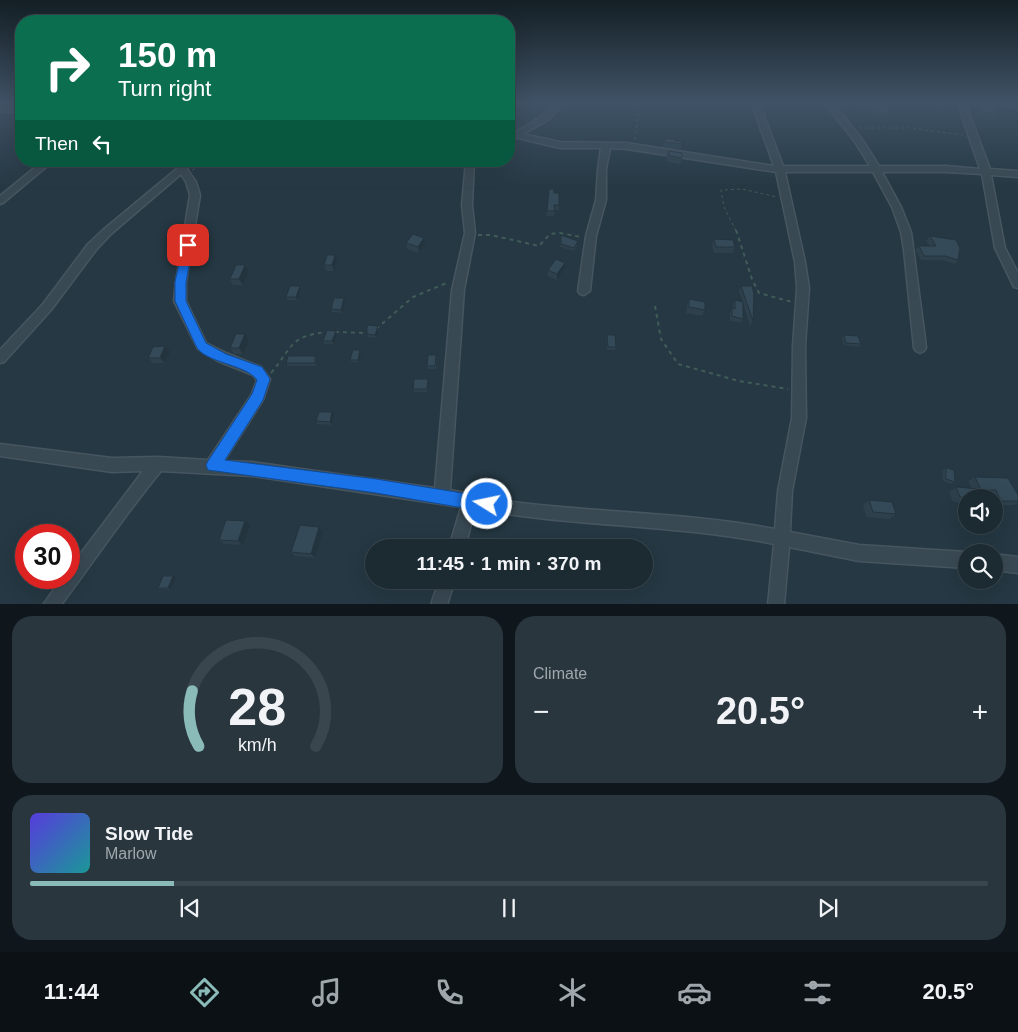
<!DOCTYPE html>
<meta charset="utf-8">
<style>
:root{--surface:#1c2a32;--page:#29363e;--text:#f1f3f6;--muted:#a0a7ac;--line:#3a464d;--accent:#8bbbb9}
body{margin:0;font-family:Arial,sans-serif;background:var(--page);color:var(--text);height:100vh;display:flex;flex-direction:column;font-size:19px;white-space:nowrap}
*{box-sizing:border-box;margin:0}
p{font-size:16px;color:var(--muted)}
.icon{flex:none;width:28px;height:28px;fill:none;stroke:currentColor;stroke-width:2;stroke-linecap:round;stroke-linejoin:round}
.map{position:relative;height:604px;overflow:hidden}
.side{display:flex;flex-direction:column;gap:12px;padding:12px;background:#0f171c;flex:1}
.side>*{flex:none}
.banner{position:absolute;left:15px;top:15px;width:500px;height:152px;border-radius:20px;box-shadow:0 5px 20px #0002,0 0 0 1px var(--line);background:#0b6e4f;color:#fff;overflow:hidden}
.tools{position:absolute;left:958px;top:489px;display:grid;gap:10px}
.tools a{display:grid;place-items:center;width:45px;height:45px;border-radius:50%;background:var(--surface);box-shadow:0 5px 20px #0002,0 0 0 1px var(--line);font-size:25px}
.speed{position:absolute;left:15px;top:524px;display:flex;gap:10px;font-size:25px;font-weight:700;text-align:center}
.speed>*{display:grid;place-content:center;width:65px;height:65px;border-radius:50%;background:var(--surface);box-shadow:0 5px 20px #0002,0 0 0 1px var(--line);line-height:1}
.speed .limit{border:8px solid #d22;background:#fff;color:#111}
.pin{position:absolute;display:grid;place-items:center;width:42px;height:42px;color:#fff;margin:-21px;border-radius:10px;box-shadow:0 2px 8px #0006}
.me{position:absolute;width:55px;margin:-28px;rotate:280deg;stroke-linejoin:round;filter:drop-shadow(0 0 4px #0008)}
.turn{display:flex;align-items:center;gap:18px;height:105px;padding:0 20px;font-size:22px}
.turn .icon{width:65px;height:65px;stroke-width:2.5}
.turn b{display:block;font-size:35px;line-height:42px}
.then{display:flex;align-items:center;height:48px;padding:0 20px;background:#0003;gap:10px;font-size:19px}
.big{font-size:38px;font-weight:700;line-height:1.1}
.side .tile{flex:1;display:flex;flex-direction:column;justify-content:center;gap:8px;min-width:0;padding:0 18px;border-radius:20px;background:var(--page)}
.side .dial{align-items:center;gap:0}
.dial svg{height:130px;overflow:visible;fill:none;stroke:var(--line);stroke-width:7;stroke-linecap:round;text-anchor:middle}
.dial text{fill:var(--text);stroke:none}
.song{display:flex;align-items:center;gap:15px}
.cover{width:60px;height:60px;border-radius:8px;background:linear-gradient(135deg,hsl(250 70% 55%),hsl(180 70% 35%))}
.played{height:5px;border-radius:2px;background:linear-gradient(90deg,var(--accent) 15%,var(--line) 15%)}
.keys{display:flex;justify-content:space-around;direction:ltr}
.heat{display:flex;justify-content:space-between;align-items:center;font-size:28px;direction:ltr}
.side .tiles{flex:1;display:grid;gap:12px;grid-template-columns:1fr 1fr}
.tile:last-child{grid-column:span 2}
.trip{position:absolute;left:365px;top:539px;width:288px;height:50px;border-radius:25px;background:var(--surface);box-shadow:0 5px 20px #0002,0 0 0 1px var(--line);font-weight:700;line-height:50px;text-align:center}
.dock{display:flex;height:80px;justify-content:space-around;align-items:center;background:#0b1114;color:var(--muted)}
.dock .icon{width:35px;height:35px}
.dock .selected{color:var(--accent)}
.dock b{font-size:22px;color:var(--text)}
.map>svg:first-child{display:block}
.lines{fill:none;stroke-linecap:round;stroke-linejoin:round}
.minor-casing{stroke:#46555f;stroke-width:3}
.path-far1{stroke:#405c59;stroke-width:1;stroke-dasharray:3 3;stroke-linecap:butt}
.path{stroke:#405c59;stroke-width:2;stroke-dasharray:4 4;stroke-linecap:butt}
.minor{fill:#394953;fill-rule:evenodd}
.wall{fill:#2d404c}
.shaded-wall{fill:#24343e}
.building{fill:#344a58;stroke:#24343e}
.route{fill:#1a73e8;stroke:#114b97}
</style>
<div class="map">
<svg width="1018" height="605" viewBox="0 0 1018 605">
<rect width="100%" height="100%" fill="#253843"/>
<g class="lines">
<defs>
<path id="minor" d="M556,102h9l-17,18 -25,14 37,8 67,1 147,23 -23,-64h8l24,64h87l-15,-24 -31,-40h8l30,37 17,27h67l34,3 -23,-67h8l25,67 28,2v6l-27,-2 14,73 13,25v15l-4,-1 -19,-39 -13,-74 -36,-2h-64l19,35 10,25 14,107 1,9 -2,3 -4,2 -4,-2 -2,-3 -10,-98 -3,-18 -9,-25 -19,-35h-88l20,90 4,26 -4,58 1,72 -14,73 -2,41 69,13 107,7v16l-107,-7 -70,-14 -5,58h-16l6,-61c-99,-20 -200,-17 -299,-35l-10,39h-16l12,-41 -209,-31 -91,-5c-35,42 -66,89 -100,134h-18l19,-27h7v-9l74,-98 -31,1 -112,-16v-12l112,14 46,-1 50,3 44,-66 5,-14 -4,-5 -35,-14 -20,-12 -24,-48 2,-19 14,-87 -4,-13 -5,-8 -70,60 -15,16 -45,60 -47,52 -4,1v-13l43,-46 45,-60 15,-14 76,-63 3,-6h9l-4,8 9,13 4,13 -14,87v19l20,42 20,10 35,14 9,12 -7,21 -39,61 28,1 183,26 17,-198 13,-57 -3,-28 4,-44h8l-2,44 3,28 -11,57 -14,200c23,4 47,10 71,13 85,10 170,10 254,26l3,-38 14,-73 1,-72 4,-58 -2,-26 -19,-90 -149,-23 -17,-1 -4,21v31l-10,36 -6,55 -6,4 -4,-1 -2,-3 8,-55 10,-36 2,-31 3,-21h-41l-51,-12v-4l5,1 28,-17z
M992,102l26,2v4z
M21,107v4l-21,1v-4z
M43,161h10l-50,42 -3,1v-8z
M994,554l24,3v16l-24,-3z
M439,580h16l-8,25h-16z"/>
</defs>
<use href="#minor" class="minor-casing"/>
<path class="path-far1" d="M859,128h52l52,7
M635,140l4,-38
M192,170l20,-9
M736,231l-12,-24 -3,-17 21,-1 35,8"/>
<path class="path" d="M736,230l16,49 7,14 33,9
M478,235h13l48,11 11,-12 10,-1 21,4
M655,306l6,33 17,25 61,17 49,8
M376,329l37,-32 36,-15
M335,332l32,1
M271,373c22,-26 18,-37 56,-41"/>
<use href="#minor" class="minor"/>
</g>
<path class="wall" d="M849,102h30l12,10 -3,5h-13l-6,-8 -10,2z
M937,102l8,6 -2,3 -9,-2z
M977,102h21l-1,13 -4,5 -18,-4z
M664,139l11,2 7,3 -1,6 -18,-3v-3z
M668,151l14,7 -2,6 -12,-2 -2,-5z
M549,189l5,4 5,12v5h-4l-1,6h-8z
M561,235l17,9 -4,7 -14,-4z
M930,236l28,24 -3,4 -13,-4h-21l-6,-10 4,-4h11l-4,-5z
M714,239l21,8 -2,6h-19l-2,-8z
M406,243l19,1 -6,9 -12,-4z
M337,261l-3,10h-8l-2,-6z
M245,265l4,6 -6,14h-10l-3,-6z
M564,269l-7,11 -10,-4 1,-6z
M300,286l1,3 -4,11h-10l-1,-3z
M741,286l12,35 -3,5 -7,-23v16l-2,4 -11,-2v-8l2,-5h1v-3l2,-5 8,2 -4,-11z
M689,299l16,11 -3,6 -16,-3 1,-8z
M345,301l-3,12 -10,-1 -1,-3z
M378,329l-2,9 -8,-1 -1,-3z
M337,334l-3,10h-10l-1,-3z
M607,335l9,12 -1,3h-8l-1,-12z
M844,335l17,9 -2,3 -15,-2 -2,-7z
M249,340l-6,14h-9l-4,-6z
M360,350l1,3 -2,9h-8l-1,-2z
M170,352l-5,11h-12l-5,-5z
M436,355l1,3 -1,11h-8l-1,-3z
M315,356l1,3v7h-28l-2,-3z
M428,379v3l-1,10h-13l-1,-3z
M334,415l-3,10 -14,-1 -1,-3z
M946,468l9,14 -4,2 -8,-3 -1,-11z
M975,477l43,18v8l-4,2h-20v-7h-4l-1,-4h-8l-15,4v5l-13,-1 -4,-10 7,-5 16,2 -4,-8z
M869,500l27,14 -6,5 -24,-2 -3,-12z
M245,521l5,4 -7,20 -19,-1 -5,-4z
M319,527l4,4 -8,27 -20,-2 -4,-4z
M176,578l-5,12 -10,-1 -3,-1z"/>
<path class="shaded-wall" d="M871,106l-2,3 -10,2 1,-3z
M424,238l1,6 -6,9 -1,-6z
M335,255l2,6 -3,10 -2,-6z
M565,263l-1,6 -7,11v-6z
M245,265l4,6 -6,14 -4,-6z
M300,286l1,3 -4,11 -1,-3z
M344,298l1,3 -3,12 -1,-3z
M378,326v3l-2,9 -1,-3z
M336,331l1,3 -3,10 -2,-3z
M245,334l4,6 -6,14 -4,-6z
M165,346l5,6 -5,11 -5,-5z
M360,350l1,3 -2,9 -1,-2z
M332,412l2,3 -3,10 -1,-3z
M245,521l5,4 -7,20 -5,-4z
M319,527l4,4 -8,27 -4,-4z
M173,576l3,2 -5,12 -3,-2z"/>
<path class="building" d="M853,102h26v1h5l7,9h-3l1,2h-12l-6,-8 -11,2z
M938,102h7v6l-9,-2z
M979,102h19l-1,13 -19,-4z
M664,139h10l1,2h7v3l-17,-2z
M668,151l14,2v5l-12,-2z
M549,189h5v4h5v12h-5l1,6h-8z
M413,234l11,4 -6,9 -12,-4z
M561,235l17,6 -4,7 -13,-4z
M930,236l26,4 4,8 -2,12 -13,-4h-21l-5,-10h17z
M714,239l19,1 2,7h-19z
M327,255h8l-3,10h-8z
M556,259l9,4 -8,11 -9,-4z
M236,265h9l-6,14h-9z
M290,286h10l-4,11h-10z
M741,286h11l2,8 -1,27z
M334,298h10l-3,12 -10,-1z
M689,299l16,3v8l-16,-3z
M735,300l8,2v17l-11,-3v-8l3,1z
M367,325l11,1 -3,9 -8,-1z
M327,330l9,1 -4,10h-9z
M236,334h9l-6,14h-9z
M607,335h8l1,12h-8z
M844,335l14,1 3,8 -15,-1z
M165,346l-5,12h-12l5,-11z
M353,350h7l-2,10h-8z
M428,355h8l-1,11h-8z
M288,356h27v7h-29z
M414,379h14l-1,10h-14z
M319,412h13l-2,10 -14,-1z
M946,468l8,2 1,12 -9,-3z
M975,477l33,1 10,17v6h-17l-5,-11h-15z
M956,487l23,2 4,9 -23,-1z
M869,500l23,2 4,12 -23,-2z
M226,520l19,1 -7,20 -19,-1z
M300,525l19,2 -8,27 -20,-2z
M163,576h10l-5,12h-10z"/>
<linearGradient id="sky" x2="0" y2="1"><stop stop-color="#141f25"/><stop offset="0.55" stop-color="#405366"/><stop offset="1" stop-color="#405366" stop-opacity="0"/></linearGradient>
<rect width="1018" height="187" fill="url(#sky)"/>
<path class="route" d="M188,241l5,4 -7,37v19l20,42 20,11 36,13 8,12 -7,21 -38,60 151,19 111,18 5,2 2,5 -2,6 -5,2 -111,-19 -168,-23 -2,-5 2,-4 44,-67 5,-14c-11,-16 -53,-17 -61,-34l-21,-45v-19l8,-37z"/>
</svg>
<div class="tools">
<a><svg class="icon" aria-label="sound" viewBox="0 0 24 24"><path d="M4 9h4l5-4v14l-5-4H4zM17 9q2 3 0 6"/></svg></a>
<a><svg class="icon" aria-label="search" viewBox="0 0 24 24"><circle cx="10" cy="10" r="6"/><path d="M15 15l6 6"/></svg></a>
</div>
<div class="speed"><div class="limit">30</div></div>
<div class="pin" style="left:188px;top:245px;background:#d93025"><svg class="icon" aria-label="arrive" viewBox="0 0 24 24"><path d="M6 21V4h12l-3 4 3 4H6"/></svg></div>
<svg class="me" style="left:487px;top:504px" viewBox="-20 -20 40 40"><circle r="17" fill="#1a73e8" stroke="#fff" stroke-width="3"/><path d="M0-11L8 9 0 5-8 9z" fill="#fff"/></svg>
<div class="trip">11:45 · 1 min · 370 m</div>
<div class="banner">
<div class="turn"><svg class="icon" aria-label="right" viewBox="0 0 24 24"><path d="M7 20v-9h11M14 6l5 5-5 5"/></svg><div><b>150 m</b>Turn right</div></div>
<div class="then">Then<svg class="icon" aria-label="left" viewBox="0 0 24 24"><path d="M17 20v-9H6M10 6l-5 5 5 5"/></svg></div>
</div>
</div>
<section class="side">
<div class="tiles">
<div class="tile dial"><svg viewBox="0 0 100 80">
<path d="M14 69A42 42 0 1 1 86 69"/>
<path d="M14 69A42 42 0 0 1 10 35" stroke="#8bbbb9"/>
<text x="50" y="56" font-size="32" font-weight="700">28</text>
<text x="50" y="72" font-size="11">km/h</text>
</svg></div>
<div class="tile"><p>Climate</p>
<div class="heat"><a>−</a><b class="big">20.5°</b><a>+</a></div>
</div>
<div class="tile">
<div class="song"><i class="cover"></i><div><b>Slow Tide</b><p>Marlow</p></div></div>
<div class="played"></div>
<div class="keys"><svg class="icon" aria-label="previous" viewBox="0 0 24 24"><path d="M18 5L8 12l10 7zM5 5v14"/></svg><svg class="icon" aria-label="pause" viewBox="0 0 24 24"><path d="M8 5v14M16 5v14"/></svg><svg class="icon" aria-label="next" viewBox="0 0 24 24"><path d="M6 5l10 7-10 7zM19 5v14"/></svg></div>
</div>
</div>
</section>
<nav class="dock">
<b>11:44</b>
<svg class="icon selected" aria-label="directions" viewBox="0 0 24 24"><path d="M12 3l9 9-9 9-9-9zM9 14v-3h6M13 9l2 2-2 2"/></svg>
<svg class="icon" aria-label="music" viewBox="0 0 24 24"><path d="M9 18V5l10-2v13"/><circle cx="6" cy="18" r="3"/><circle cx="16" cy="16" r="3"/></svg>
<svg class="icon" aria-label="phone" viewBox="0 0 24 24"><path d="M5 4h4l2 5-3 2q2 4 5 5l2-3 5 2v4C11 20 4 13 5 4z"/></svg>
<svg class="icon" aria-label="climate" viewBox="0 0 24 24"><path d="M12 3v18M4 7l16 10M4 17L20 7"/></svg>
<svg class="icon" aria-label="car" viewBox="0 0 24 24"><path d="M5 17H2v-5l4-1 3-4h7l3 4 3 1v5h-3M9 17h6M6 11h13"/><circle cx="7" cy="17" r="2"/><circle cx="17" cy="17" r="2"/></svg>
<svg class="icon" aria-label="filters" viewBox="0 0 24 24"><path d="M4 7h16M4 17h16"/><circle cx="9" cy="7" r="2"/><circle cx="15" cy="17" r="2"/></svg>
<b>20.5°</b>
</nav>
